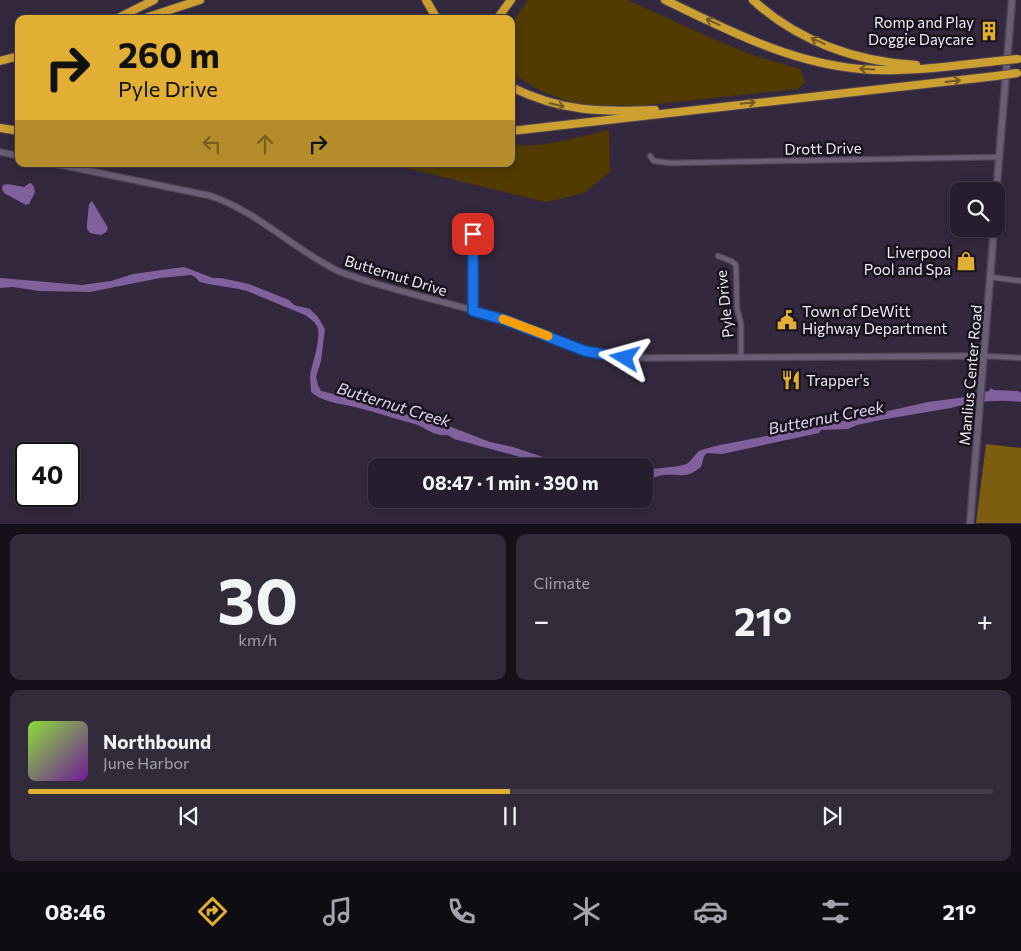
<!DOCTYPE html>
<meta charset="utf-8">
<style>
:root{--surface:#261e2e;--page:#322b3a;--text:#f1f3f6;--muted:#a4a2aa;--line:#423c4a;--accent:#e1af34}
body{margin:0;font-family:Commissioner,sans-serif;background:var(--page);color:var(--text);height:100vh;display:flex;flex-direction:column;font-size:19px;white-space:nowrap}
*{box-sizing:border-box;margin:0}
p{font-size:16px;color:var(--muted)}
.icon{flex:none;width:28px;height:28px;fill:none;stroke:currentColor;stroke-width:2;stroke-linecap:round;stroke-linejoin:round}
.map{position:relative;height:524px;overflow:hidden}
.side{display:flex;flex-direction:column;gap:10px;padding:10px;background:#151019;flex:1}
.side>*{flex:none}
.guide{position:absolute;left:15px;top:15px;width:500px;height:152px;border-radius:10px;box-shadow:0 2px 12px #0003,0 0 0 1px var(--line);background:#e1af34;color:#111;overflow:hidden}
.controls{position:absolute;left:950px;top:182px;display:grid;gap:10px}
.controls a{display:grid;place-items:center;width:55px;height:55px;border-radius:10px;background:var(--surface);box-shadow:0 2px 12px #0003,0 0 0 1px var(--line);font-size:25px}
.speed{position:absolute;left:15px;top:442px;display:flex;gap:10px;font-size:25px;font-weight:700;text-align:center}
.speed>*{display:grid;place-content:center;width:65px;height:65px;border-radius:50%;background:var(--surface);box-shadow:0 2px 12px #0003,0 0 0 1px var(--line);line-height:1}
.speed .limit{border:2px solid #111;border-radius:8px;background:#fff;color:#111}
.pin{position:absolute;display:grid;place-items:center;width:42px;height:42px;color:#fff;margin:-21px;border-radius:10px;box-shadow:0 2px 8px #0006}
.me{position:absolute;width:55px;margin:-28px;rotate:278deg;stroke-linejoin:round;filter:drop-shadow(0 0 4px #0008)}
.turn{display:flex;align-items:center;gap:18px;height:105px;padding:0 20px;font-size:22px}
.turn .icon{width:65px;height:65px;stroke-width:2.5}
.turn b{display:block;font-size:35px;line-height:42px}
.lanes{display:flex;align-items:center;height:48px;padding:0 20px;background:#0003;justify-content:center;gap:25px;direction:ltr}
.lanes .off{opacity:.35}
.big{font-size:38px;font-weight:700;line-height:1.1}
.side .card{flex:1;display:flex;flex-direction:column;justify-content:center;gap:8px;min-width:0;padding:0 18px;border-radius:10px;background:var(--page)}
.side .dial{align-items:center;gap:0}
.dial b{font-size:65px;line-height:1}
.song{display:flex;align-items:center;gap:15px}
.cover{width:60px;height:60px;border-radius:8px;background:linear-gradient(135deg,hsl(90 70% 55%),hsl(280 70% 35%))}
.played{height:5px;border-radius:2px;background:linear-gradient(90deg,var(--accent) 50%,var(--line) 50%)}
.keys{display:flex;justify-content:space-around;direction:ltr}
.heat{display:flex;justify-content:space-between;align-items:center;font-size:28px;direction:ltr}
.side .tiles{flex:1;display:grid;gap:10px;grid-template-columns:1fr 1fr}
.card:last-child{grid-column:span 2}
.trip{position:absolute;left:368px;top:458px;width:285px;height:50px;border-radius:10px;background:var(--surface);box-shadow:0 2px 12px #0003,0 0 0 1px var(--line);font-weight:700;line-height:50px;text-align:center}
.menu{display:flex;height:80px;justify-content:space-around;align-items:center;background:#0f0c12;color:var(--muted)}
.menu .icon{width:35px;height:35px}
.menu .current{color:var(--accent)}
.menu b{font-size:22px;color:var(--text)}
.map>svg:first-child{display:block}
.green{fill:#513b00}
.forest{fill:#7d5e10}
.water{fill:#80619d}
.lines{fill:none;stroke-linecap:round;stroke-linejoin:round}
.minor-casing{stroke:#4e4456;stroke-width:7}
.tertiary-casing{stroke:#4e4456;stroke-width:8}
.secondary-casing{stroke:#4e4456;stroke-width:9}
.motorway-casing{stroke:#4e4456;stroke-width:10}
.minor{stroke:#6a5e76;stroke-width:4.5}
.tertiary{stroke:#6a5e76;stroke-width:5.5}
.secondary{stroke:#6a5e76;stroke-width:6}
.motorway{stroke:#cc9f31;stroke-width:8}
.motorway-bridge-casing{stroke:#4e4456;stroke-width:10;stroke-linecap:butt}
.motorway-bridge{stroke:#cc9f31;stroke-width:8}
.oneway{stroke:#725927}
.route-casing{stroke:#114b97;stroke-width:12}
.route{stroke:#1a73e8;stroke-width:9}
.slow{stroke:#f59e0b;stroke-width:9}
.labels{text-anchor:middle;dominant-baseline:central;stroke-width:5;stroke-linejoin:round;paint-order:stroke}
.poi-label{font-size:15px;fill:#f1eaf8;stroke:#18131d;text-anchor:end}
.street-label{font-size:15px;fill:#f1eaf8;stroke:#18131d}
.water-label{font-size:16px;font-style:italic;fill:#e3d2f5;stroke:#18131d}
</style>
<div class="map">
<svg width="1021" height="524" viewBox="0 0 1021 524">
<rect width="100%" height="100%" fill="#33283d"/>
<path class="green" d="M528,0h99l91,41 37,15 45,13 5,13 -7,7 -161,17 -21,-1 -6,2 -37,-4 -30,-11 -32,-19v-49z
M609,130l1,42 -26,21 -38,9 -140,-34 -1,-4h106v-20c24,6 73,-8 98,-14z"/>
<path class="forest" d="M986,444l35,4v75h-45z"/>
<path class="water" d="M31,183l3,4 1,5 -6,12 -3,1 -22,-12 -2,-4 1,-4 5,-1 16,3 4,-3z
M92,201l16,27 -2,4 -5,3 -11,-2 -3,-4v-5l2,-20z
M184,267l29,11h8l28,6 40,16 5,5 16,4 8,8 7,12 -4,32 -5,16 2,8 3,6 55,13 65,22 5,-1 44,17 23,5 30,10 17,2 16,7h-23l-99,-27 -6,-4c-13,2 -22,-7 -33,-11 -20,-5 -40,-12 -60,-17 -17,-4 -30,-4 -44,-15 0,-5 -1,-11 -1,-16 2,-13 12,-38 7,-50 -3,-5 -8,-8 -12,-11l-58,-24 -8,-2 -31,-5 -8,-2 -5,-5 -4,-2 -31,3 -70,14 -51,-1 -26,-4 -13,1v-10l82,7 29,-4 22,-7z
M991,388l3,2 24,1 3,2v9c-22,-3 -48,0 -70,6l-71,12 -23,5 -9,4 -27,1 -2,3 -97,21 -15,-1 -3,3 -3,11c-17,14 -24,5 -42,9 -6,1 -9,5 -15,5v-12c7,0 39,-2 44,-6 4,-3 7,-9 11,-12 4,-2 11,-3 16,-5l138,-27 75,-17 38,-5 23,-6z"/>
<g class="lines">
<defs>
<path id="minor" d="M650,156l4,5 17,2 329,-6
M473,234v77
M718,256l13,5 5,4 1,43 4,16v33
M990,277l31,4
M984,356l37,2"/>
<path id="tertiary" d="M0,152l19,4
M56,164l155,32c49,17 83,54 129,76 54,20 111,30 165,48 40,13 77,35 120,38l359,-2"/>
<path id="secondary" d="M996,196l16,-196
M970,524l24,-295"/>
<path id="motorway" d="M426,0l11,19
M665,0c63,30 125,63 196,69 45,4 91,-3 136,-8
M753,0c44,41 104,62 163,65
M116,19l38,-19
M142,19l58,-19
M497,19l14,-19
M0,61l19,-5
M511,87c51,25 89,25 144,23
M0,128l19,3
M511,131l485,-55"/>
</defs>
<use href="#minor" class="minor-casing"/>
<use href="#tertiary" class="tertiary-casing"/>
<use href="#secondary" class="secondary-casing"/>
<use href="#motorway" class="motorway-casing"/>
<use href="#minor" class="minor"/>
<use href="#tertiary" class="tertiary"/>
<use href="#secondary" class="secondary"/>
<use href="#motorway" class="motorway"/>
<defs>
<path id="motorway-bridge" d="M997,61l21,-2
M996,76l21,-3"/>
</defs>
<use href="#motorway-bridge" class="motorway-bridge-casing"/>
<use href="#motorway-bridge" class="motorway-bridge"/>
</g>
<defs><path id="oneway-shaft" d="M-6 0H5M1.5-3L5.5 0L1.5 3" fill="none" stroke-width="1.6" stroke-linecap="round" stroke-linejoin="round" transform="scale(1.25)"/></defs>
<g class="oneway">
<use href="#oneway-shaft" transform="translate(713 22) rotate(-155)"/>
<use href="#oneway-shaft" transform="translate(818 41) rotate(-156)"/>
<use href="#oneway-shaft" transform="translate(867 69) rotate(-177)"/>
<use href="#oneway-shaft" transform="translate(953 81) rotate(-7)"/>
<use href="#oneway-shaft" transform="translate(748 103) rotate(-6)"/>
<use href="#oneway-shaft" transform="translate(557 105) rotate(14)"/>
</g>
<g class="lines">
<defs>
<path id="route" d="M473,234v77l32,9 80,31 40,7"/>
</defs>
<use href="#route" class="route-casing"/>
<use href="#route" class="route"/>
<path class="slow" d="M503,319l45,17"/>
</g>
<defs>
<symbol id="building-bare" viewBox="-9 -9 18 18"><path d="M-4-6H4V6H1V3H-1V6H-4ZM-2.5-4.3h1.7v1.8h-1.7ZM.8-4.3h1.7v1.8H.8ZM-2.5-1h1.7V.8h-1.7ZM.8-1h1.7V.8H.8Z" fill="#e1af34" stroke="#18131d" stroke-width="2.5" paint-order="stroke"/></symbol>
<symbol id="shop-bare" viewBox="-9 -9 18 18"><path d="M-5-2.5h2.3a2.7 3.5 0 0 1 5.4 0H5L5.5 6h-11ZM-1.5-2.5h3a1.5 2.3 0 0 0-3 0Z" fill="#e1af34" stroke="#18131d" stroke-width="2.5" paint-order="stroke"/></symbol>
<symbol id="civic-bare" viewBox="-9 -9 18 18"><path d="M-.6-6.5H3V-4.5H.6V-3L4-1V1h2V6H-6V1h2V-1L-.6-3ZM-1.2 2.5V6h2.4V2.5Z" fill="#e1af34" stroke="#18131d" stroke-width="2.5" paint-order="stroke"/></symbol>
<symbol id="restaurant-bare" viewBox="-9 -9 18 18"><path d="M-5-6h1v4h1v-4h1v4h1v-4h1v5L-1.5 .5V6h-2V.5L-5-1ZM5-6V6H3V1.5H1.5Q1.5-4 5-6Z" fill="#e1af34" stroke="#18131d" stroke-width="2.5" paint-order="stroke"/></symbol>
</defs>
<g fill-rule="evenodd">
<use href="#building-bare" x="975" y="17" width="28" height="28"/>
<use href="#shop-bare" x="952" y="247" width="28" height="28"/>
<use href="#civic-bare" x="773" y="306" width="28" height="28"/>
<use href="#restaurant-bare" x="777" y="366" width="28" height="28"/>
</g>
<g class="labels">
<g class="poi-label">
<text x="974" y="22">Romp and Play<tspan x="974" dy="17">Doggie Daycare</tspan></text>
<text x="951" y="252">Liverpool<tspan x="951" dy="17">Pool and Spa</tspan></text>
<text x="802" y="311" text-anchor="start">Town of DeWitt<tspan x="802" dy="17">Highway Department</tspan></text>
<text x="806" y="380" text-anchor="start">Trapper's</text>
</g>
<g class="street-label">
<text transform="translate(823 148) rotate(-1)">Drott Drive</text>
<text transform="translate(396 275) rotate(17)">Butternut Drive</text>
<text transform="translate(724 304) rotate(-96)">Pyle Drive</text>
<text transform="translate(970 375) rotate(-85)">Manlius Center Road</text>
</g>
<g class="water-label">
<text transform="translate(394 404) rotate(17)">Butternut Creek</text>
<text transform="translate(826 417) rotate(-11)">Butternut Creek</text>
</g>
</g>
</svg>
<div class="controls">
<a><svg class="icon" aria-label="search" viewBox="0 0 24 24"><circle cx="10" cy="10" r="6"/><path d="M15 15l6 6"/></svg></a>
</div>
<div class="speed"><div class="limit">40</div></div>
<div class="pin" style="left:473px;top:234px;background:#d93025"><svg class="icon" aria-label="arrive" viewBox="0 0 24 24"><path d="M6 21V4h12l-3 4 3 4H6"/></svg></div>
<svg class="me" style="left:625px;top:358px" viewBox="-20 -20 40 40"><path d="M0-17L14 15 0 8-14 15z" fill="#1a73e8" stroke="#fff" stroke-width="4"/></svg>
<div class="trip">08:47 · 1 min · 390 m</div>
<div class="guide">
<div class="turn"><svg class="icon" aria-label="right" viewBox="0 0 24 24"><path d="M7 20v-9h11M14 6l5 5-5 5"/></svg><div><b>260 m</b>Pyle Drive</div></div>
<div class="lanes"><svg class="icon off" aria-label="left" viewBox="0 0 24 24"><path d="M17 20v-9H6M10 6l-5 5 5 5"/></svg><svg class="icon off" aria-label="ahead" viewBox="0 0 24 24"><path d="M12 20V5M6 11l6-6 6 6"/></svg><svg class="icon" aria-label="right" viewBox="0 0 24 24"><path d="M7 20v-9h11M14 6l5 5-5 5"/></svg></div>
</div>
</div>
<section class="side">
<div class="tiles">
<div class="card dial"><b>30</b><p>km/h</p></div>
<div class="card"><p>Climate</p>
<div class="heat"><a>−</a><b class="big">21°</b><a>+</a></div>
</div>
<div class="card">
<div class="song"><i class="cover"></i><div><b>Northbound</b><p>June Harbor</p></div></div>
<div class="played"></div>
<div class="keys"><svg class="icon" aria-label="previous" viewBox="0 0 24 24"><path d="M18 5L8 12l10 7zM5 5v14"/></svg><svg class="icon" aria-label="pause" viewBox="0 0 24 24"><path d="M8 5v14M16 5v14"/></svg><svg class="icon" aria-label="next" viewBox="0 0 24 24"><path d="M6 5l10 7-10 7zM19 5v14"/></svg></div>
</div>
</div>
</section>
<nav class="menu">
<b>08:46</b>
<svg class="icon current" aria-label="directions" viewBox="0 0 24 24"><path d="M12 3l9 9-9 9-9-9zM9 14v-3h6M13 9l2 2-2 2"/></svg>
<svg class="icon" aria-label="music" viewBox="0 0 24 24"><path d="M9 18V5l10-2v13"/><circle cx="6" cy="18" r="3"/><circle cx="16" cy="16" r="3"/></svg>
<svg class="icon" aria-label="phone" viewBox="0 0 24 24"><path d="M5 4h4l2 5-3 2q2 4 5 5l2-3 5 2v4C11 20 4 13 5 4z"/></svg>
<svg class="icon" aria-label="climate" viewBox="0 0 24 24"><path d="M12 3v18M4 7l16 10M4 17L20 7"/></svg>
<svg class="icon" aria-label="car" viewBox="0 0 24 24"><path d="M5 17H2v-5l4-1 3-4h7l3 4 3 1v5h-3M9 17h6M6 11h13"/><circle cx="7" cy="17" r="2"/><circle cx="17" cy="17" r="2"/></svg>
<svg class="icon" aria-label="filters" viewBox="0 0 24 24"><path d="M4 7h16M4 17h16"/><circle cx="9" cy="7" r="2"/><circle cx="15" cy="17" r="2"/></svg>
<b>21°</b>
</nav>
